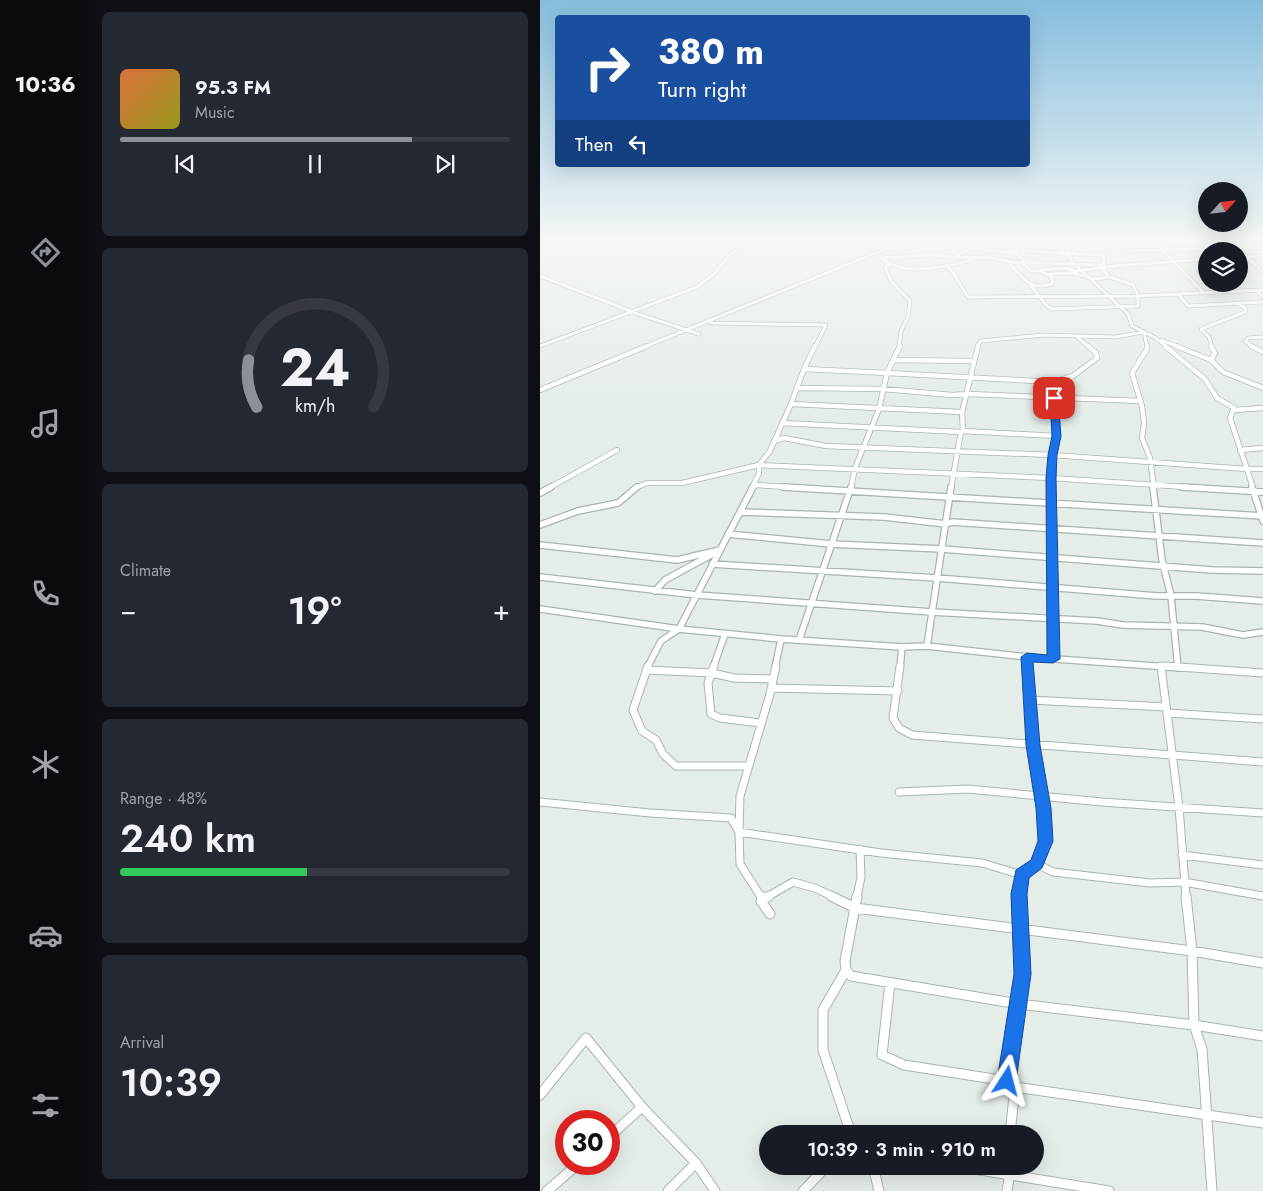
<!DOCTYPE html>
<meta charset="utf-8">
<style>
:root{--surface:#171b24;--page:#242831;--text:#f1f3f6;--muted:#9ea1a6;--line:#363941;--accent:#8c9099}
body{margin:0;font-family:Jost,sans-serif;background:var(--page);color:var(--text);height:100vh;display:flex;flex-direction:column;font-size:19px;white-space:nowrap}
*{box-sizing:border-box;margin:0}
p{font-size:16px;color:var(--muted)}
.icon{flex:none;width:28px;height:28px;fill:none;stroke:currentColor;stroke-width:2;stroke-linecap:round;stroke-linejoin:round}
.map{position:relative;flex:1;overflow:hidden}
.drawer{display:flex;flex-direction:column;gap:12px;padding:12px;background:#0d0f14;width:450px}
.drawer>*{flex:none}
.guide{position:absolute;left:15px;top:15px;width:475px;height:152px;border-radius:5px;box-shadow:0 5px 20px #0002;background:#1a4fa0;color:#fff;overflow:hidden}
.needle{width:32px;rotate:63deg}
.buttons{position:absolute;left:658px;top:182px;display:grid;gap:10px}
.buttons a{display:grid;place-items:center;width:50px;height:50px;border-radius:50%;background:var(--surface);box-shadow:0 5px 20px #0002;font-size:25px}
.speed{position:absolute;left:15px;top:1110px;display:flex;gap:10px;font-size:25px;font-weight:700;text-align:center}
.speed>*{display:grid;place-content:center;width:65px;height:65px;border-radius:50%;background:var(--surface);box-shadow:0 5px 20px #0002;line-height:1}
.speed .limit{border:8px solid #d22;background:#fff;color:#111}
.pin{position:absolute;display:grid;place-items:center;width:42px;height:42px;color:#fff;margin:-21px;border-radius:10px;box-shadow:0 2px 8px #0006}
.me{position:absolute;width:55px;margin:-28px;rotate:9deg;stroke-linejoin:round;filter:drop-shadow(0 0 4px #0008)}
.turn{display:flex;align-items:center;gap:18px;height:105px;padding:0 20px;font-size:22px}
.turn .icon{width:65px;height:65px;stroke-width:2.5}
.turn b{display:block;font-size:35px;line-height:42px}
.then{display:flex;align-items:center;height:48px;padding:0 20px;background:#0003;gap:10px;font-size:19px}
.big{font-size:38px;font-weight:600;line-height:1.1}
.drawer .tile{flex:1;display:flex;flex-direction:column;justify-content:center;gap:8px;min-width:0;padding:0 18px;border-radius:8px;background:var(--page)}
.drawer .dial{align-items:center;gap:0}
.dial svg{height:130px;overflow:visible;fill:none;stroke:var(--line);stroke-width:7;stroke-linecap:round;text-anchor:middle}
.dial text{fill:var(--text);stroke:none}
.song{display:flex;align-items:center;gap:15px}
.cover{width:60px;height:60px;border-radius:8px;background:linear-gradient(135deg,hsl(20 70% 55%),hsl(60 70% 35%))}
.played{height:5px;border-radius:2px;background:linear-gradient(90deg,var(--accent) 75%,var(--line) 75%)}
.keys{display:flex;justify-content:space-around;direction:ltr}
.heat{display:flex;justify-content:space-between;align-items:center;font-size:28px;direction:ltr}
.charge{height:8px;border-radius:4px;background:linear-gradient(90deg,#34c759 48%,var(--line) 0)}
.trip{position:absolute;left:219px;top:1125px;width:285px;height:50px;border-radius:25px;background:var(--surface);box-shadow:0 5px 20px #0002;font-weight:600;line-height:50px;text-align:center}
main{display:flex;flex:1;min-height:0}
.tab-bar{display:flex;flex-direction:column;width:90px;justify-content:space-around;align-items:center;background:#090b0e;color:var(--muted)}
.tab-bar .icon{width:35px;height:35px}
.tab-bar .current{color:var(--accent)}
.tab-bar b{font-size:22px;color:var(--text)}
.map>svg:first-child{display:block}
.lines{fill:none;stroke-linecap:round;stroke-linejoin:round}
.street-far4-casing{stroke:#a8b5af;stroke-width:4.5}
.street-far3-casing{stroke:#a8b5af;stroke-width:6}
.street-far2-casing{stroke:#a8b5af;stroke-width:8}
.street-far1-casing{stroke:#a8b5af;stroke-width:9}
.street-casing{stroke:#a8b5af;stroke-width:11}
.street-far4{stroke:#fff;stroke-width:3}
.street-far3{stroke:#fff;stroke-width:4.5}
.street-far2{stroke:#fff;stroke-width:5.5}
.street-far1{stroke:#fff;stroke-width:7}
.street{stroke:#fff;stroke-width:9}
.route{fill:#1a73e8;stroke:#114b97}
</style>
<main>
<nav class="tab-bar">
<b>10:36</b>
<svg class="icon current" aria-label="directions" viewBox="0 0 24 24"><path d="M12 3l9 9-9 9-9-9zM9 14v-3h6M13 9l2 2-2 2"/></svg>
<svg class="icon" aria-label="music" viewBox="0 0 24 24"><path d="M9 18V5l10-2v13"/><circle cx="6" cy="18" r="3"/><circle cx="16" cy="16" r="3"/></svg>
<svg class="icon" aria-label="phone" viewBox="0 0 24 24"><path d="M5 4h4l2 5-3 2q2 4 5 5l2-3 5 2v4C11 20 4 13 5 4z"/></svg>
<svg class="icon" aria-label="climate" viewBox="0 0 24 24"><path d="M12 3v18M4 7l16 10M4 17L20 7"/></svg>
<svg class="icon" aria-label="car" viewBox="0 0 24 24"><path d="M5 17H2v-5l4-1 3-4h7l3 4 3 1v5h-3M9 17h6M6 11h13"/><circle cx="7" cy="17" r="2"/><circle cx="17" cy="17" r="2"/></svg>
<svg class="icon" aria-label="filters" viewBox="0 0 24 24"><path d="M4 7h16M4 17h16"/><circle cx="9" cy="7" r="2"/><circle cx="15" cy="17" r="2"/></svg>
</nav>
<section class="drawer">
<div class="tile">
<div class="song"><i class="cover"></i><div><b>95.3 FM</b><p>Music</p></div></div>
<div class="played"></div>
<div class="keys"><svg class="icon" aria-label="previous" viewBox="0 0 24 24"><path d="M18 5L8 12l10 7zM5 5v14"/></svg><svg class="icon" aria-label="pause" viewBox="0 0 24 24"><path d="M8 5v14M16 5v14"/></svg><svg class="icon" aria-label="next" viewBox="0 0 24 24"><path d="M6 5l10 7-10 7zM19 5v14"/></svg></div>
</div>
<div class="tile dial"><svg viewBox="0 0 100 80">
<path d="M14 69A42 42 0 1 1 86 69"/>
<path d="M14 69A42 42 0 0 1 9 40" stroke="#8c9099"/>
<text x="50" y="56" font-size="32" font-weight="700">24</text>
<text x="50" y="72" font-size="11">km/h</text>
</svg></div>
<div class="tile"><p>Climate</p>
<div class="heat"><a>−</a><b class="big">19°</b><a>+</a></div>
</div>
<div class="tile"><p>Range · 48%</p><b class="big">240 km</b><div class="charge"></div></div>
<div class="tile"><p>Arrival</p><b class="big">10:39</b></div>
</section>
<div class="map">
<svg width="723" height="1191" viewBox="0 0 723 1191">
<rect width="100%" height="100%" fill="#e5ede9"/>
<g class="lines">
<defs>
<path id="street-far4" d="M385,237l60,13 31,3 8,8 -2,2 9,8h9l13,6 -2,2 2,2 -1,3c-23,7 -26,-5 -41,-18l1,-4
M507,237l23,20 1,4 57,53 4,12 22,11 13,10
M522,237l5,9h4l5,8 28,1 -1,14 6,8
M573,237l16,14 94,-3
M610,237l53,55
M672,237l11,11
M576,239l19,-2
M723,247l-40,1 17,3 23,21
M472,250l64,4
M414,257l39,1 19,4 92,3
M699,257l24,-1
M340,258l52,-3 22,2 19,-10
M341,258c24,20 64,8 92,2
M350,265l-5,2 6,14 19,20 -2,16 -7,14 -2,16
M406,266l6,5 16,26 170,-1 125,-6
M501,270l23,-2 13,3 37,-5 92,-7
M0,276l98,38 61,20
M491,286l15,19 6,4 86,-3v-10l-5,-11 -23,-8 -16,2 -22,-6 -23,1
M717,291l6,6
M638,294l10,12 75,-4
M171,323l115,2 -11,22
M604,332l3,15
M537,337l12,10
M621,340l19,7
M0,346l157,-59 17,-13 18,-21 28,-16
M104,347l271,-110
M438,347l2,-6 64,-6 72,2 28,-5
M672,347l-3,-10 -8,-8 44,-17 1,-3 -8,-6
M713,347l-8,-6 3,-3 15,-1"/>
<path id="street-far3" d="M607,346v3l-15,24 10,33 2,17 -2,15 8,20 4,30
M625,346l40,33 12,19 17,10 -4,10 17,51h16
M636,346l35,14 12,12 40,16
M671,346l4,7 -4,7
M711,346l12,6
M353,360l7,-14
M433,361l-80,-1 -6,13 166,9
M264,369l11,-23
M257,388l86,1 69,6 17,-1 171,7
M0,390l107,-44
M251,404l13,-35 83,4 -8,36 -24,59 -4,20
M694,410l29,-2
M422,412l16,-66
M242,423l179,9
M234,441l10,-3 42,8 226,9 195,14 6,19
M700,450l23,-2
M214,485l51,3
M9,488l68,-38
M95,488l12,-5h35l77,-18 11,-14 21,-47 171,8 1,19 94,5 -4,-54 20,-6 24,-18 -1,-5 -8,-7
M212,488l7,-15v-8l292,13 150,10
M411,488l10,-56 2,-1
M511,488l1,-33 5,-19"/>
<path id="street-far2" d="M243,487l480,29
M511,487l2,172
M613,487l9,73 9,36 7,72
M642,487l81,5
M712,487l11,34
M0,493l11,-6
M200,512l144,5 62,7 6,-2 311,21
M0,525l38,-14 40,-8 19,-16
M188,534l103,10 111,5 270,21 51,1
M0,545l137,15 43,-10 -55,30 -10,11
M172,564l225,14 220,18h39l67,5
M0,577l157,18 235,17 165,9 26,4 79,2 41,8 20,-3
M0,609l139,20 102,10 121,8 25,-1 100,11 156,11
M259,640l52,-153
M387,646l24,-159
M487,657l1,11
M107,668l14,-27 18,-12 74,-142
M173,668l12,-34
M235,668l6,-29
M360,668l2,-21"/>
<path id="street-far1" d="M108,666l-15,44 9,21 14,9 7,14 13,12h72
M174,666l-6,17 3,31 9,4 40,5
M236,666l-6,28 -30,102 -1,36 142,21 101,10 40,12
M360,666l-7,52 6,10 13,7 351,27
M488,666l5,79 13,96 -9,23
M621,666l18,141 7,90
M625,666l98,7
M106,670l66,3 22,5 39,1
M231,688l127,3
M490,700l136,7
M627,713l96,6
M359,792l69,-3 134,13 161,11
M0,802l110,11 81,5 8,14 1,32 21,33
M642,855l81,10
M227,897l26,-15 22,6 19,9
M317,897l4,-20 -1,-28
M479,897l3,-22 15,-11 16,8 97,11 34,-1 79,14"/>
<path id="street" d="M221,896l2,4 -2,1 9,13
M291,896l24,12 337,43 71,12
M317,896l-12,65 1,9 5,6 168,28 175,21 69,11
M646,896l6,55 2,74 8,24 10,142
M223,900l6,-4
M306,970l-23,40v40l28,84
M350,983l-8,72 22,10 103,16
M475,1087l248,36
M0,1095l46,-57 56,69 54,56 19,28
M470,1134l5,-47 -8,-6 15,-107 -3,-78
M69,1137l33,-30
M333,1166l6,25
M415,1166l154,25
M356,1168l40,-2
M7,1191l31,-27
M128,1191l28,-28
M263,1191l24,-25
M467,1191l4,-25"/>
</defs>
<use href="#street-far4" class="street-far4-casing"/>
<use href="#street-far3" class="street-far3-casing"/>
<use href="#street-far2" class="street-far2-casing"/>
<use href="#street-far1" class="street-far1-casing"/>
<use href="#street" class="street-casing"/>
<use href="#street-far4" class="street-far4"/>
<use href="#street-far3" class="street-far3"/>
<use href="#street-far2" class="street-far2"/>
<use href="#street-far1" class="street-far1"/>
<use href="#street" class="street"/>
</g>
<linearGradient id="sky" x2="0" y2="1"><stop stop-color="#85bddd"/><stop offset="0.59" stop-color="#f3f7f5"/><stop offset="1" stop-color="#f3f7f5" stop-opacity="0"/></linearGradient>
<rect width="723" height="404" fill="url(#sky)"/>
<path class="route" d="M514,395l4,3 3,38 -4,19 -1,23 4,181 -7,4 -20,-1 7,83 11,63 2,33 -11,27 -13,10 -2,16 4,80 -15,107 -3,7 -6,2 -7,-2 -3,-7 17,-107 -3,-80 5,-24 15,-10 7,-19 -2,-33 -10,-63 -5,-88 6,-4 20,2 -1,-177 2,-23 4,-19 -2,-38z"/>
</svg>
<div class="buttons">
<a><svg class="needle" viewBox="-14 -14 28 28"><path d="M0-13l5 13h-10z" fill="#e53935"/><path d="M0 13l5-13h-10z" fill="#9ea1a6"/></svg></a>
<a><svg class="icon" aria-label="layers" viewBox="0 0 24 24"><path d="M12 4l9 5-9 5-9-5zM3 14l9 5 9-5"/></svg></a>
</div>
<div class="speed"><div class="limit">30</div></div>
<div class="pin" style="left:514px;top:398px;background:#d93025"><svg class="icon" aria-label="arrive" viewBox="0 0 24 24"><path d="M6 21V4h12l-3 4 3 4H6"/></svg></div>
<svg class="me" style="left:467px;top:1081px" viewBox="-20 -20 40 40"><path d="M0-17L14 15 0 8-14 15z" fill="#1a73e8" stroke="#fff" stroke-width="4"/></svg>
<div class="trip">10:39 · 3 min · 910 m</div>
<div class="guide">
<div class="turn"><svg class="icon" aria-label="right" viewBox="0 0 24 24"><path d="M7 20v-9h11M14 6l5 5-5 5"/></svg><div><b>380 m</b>Turn right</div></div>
<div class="then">Then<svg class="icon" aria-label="left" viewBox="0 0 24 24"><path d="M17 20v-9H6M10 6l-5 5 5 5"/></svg></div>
</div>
</div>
</main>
